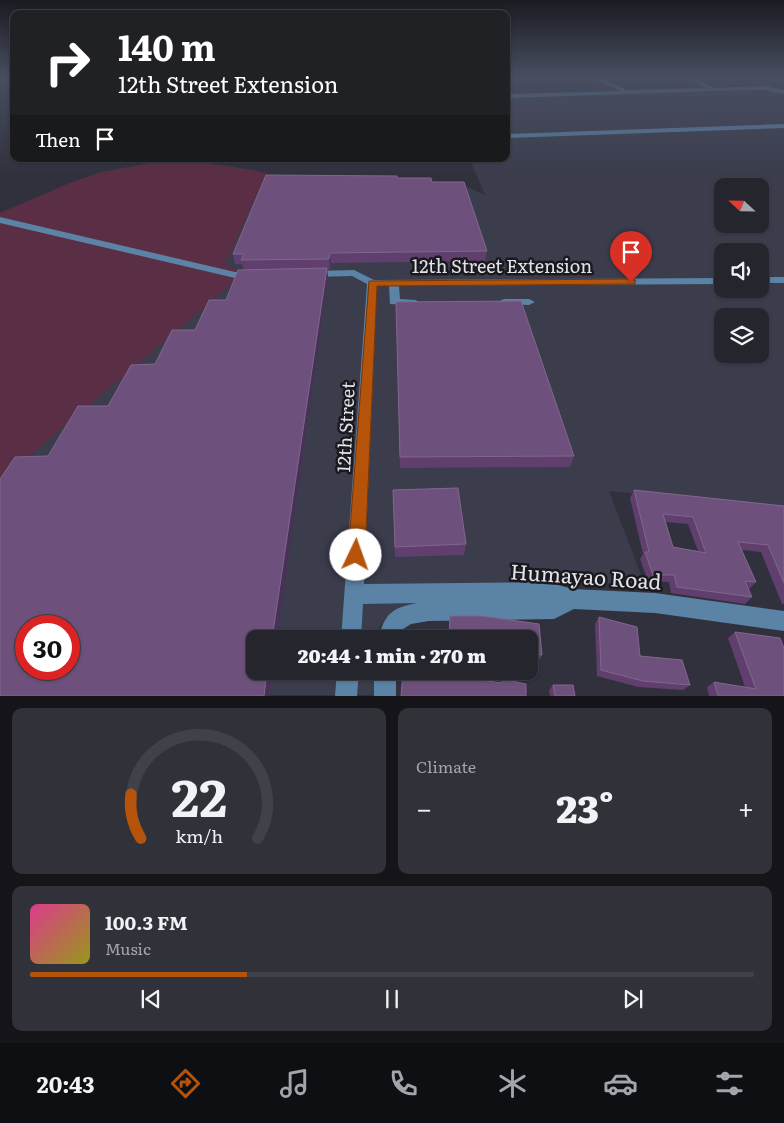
<!DOCTYPE html>
<meta charset="utf-8">
<style>
:root{--surface:#24252d;--page:#303139;--text:#f1f3f6;--muted:#a3a5aa;--line:#414249;--accent:#b45309}
body{margin:0;font-family:Literata,serif;background:var(--page);color:var(--text);height:100vh;display:flex;flex-direction:column;font-size:19px;white-space:nowrap}
*{box-sizing:border-box;margin:0}
p{font-size:16px;color:var(--muted)}
.icon{flex:none;width:28px;height:28px;fill:none;stroke:currentColor;stroke-width:2;stroke-linecap:round;stroke-linejoin:round}
.map{position:relative;height:696px;overflow:hidden}
.details{display:flex;flex-direction:column;gap:12px;padding:12px;background:#141419;flex:1}
.details>*{flex:none}
.banner{position:absolute;left:10px;top:10px;width:500px;height:152px;border-radius:10px;box-shadow:0 1px 4px #0004,0 0 0 1px var(--line);background:#202124;color:#fff;overflow:hidden}
.needle{width:32px;rotate:292deg}
.fabs{position:absolute;left:714px;top:178px;display:grid;gap:10px}
.fabs a{display:grid;place-items:center;width:55px;height:55px;border-radius:10px;background:var(--surface);box-shadow:0 1px 4px #0004,0 0 0 1px var(--line);font-size:25px}
.speed{position:absolute;left:15px;top:615px;display:flex;gap:10px;font-size:25px;font-weight:700;text-align:center}
.speed>*{display:grid;place-content:center;width:65px;height:65px;border-radius:50%;background:var(--surface);box-shadow:0 1px 4px #0004,0 0 0 1px var(--line);line-height:1}
.speed .limit{border:8px solid #d22;background:#fff;color:#111}
.pin{position:absolute;display:grid;place-items:center;width:42px;height:42px;color:#fff;margin:-51px -21px;border-radius:50% 50% 50% 0;rotate:-45deg;box-shadow:0 0 5px #0007}
.pin .icon{rotate:45deg}
.me{position:absolute;width:55px;margin:-28px;rotate:3deg;stroke-linejoin:round;filter:drop-shadow(0 0 4px #0008)}
.turn{display:flex;align-items:center;gap:18px;height:105px;padding:0 25px;font-size:22px}
.turn .icon{width:65px;height:65px;stroke-width:2.5}
.turn b{display:block;font-size:35px;line-height:42px}
.then{display:flex;align-items:center;height:48px;padding:0 25px;background:#0003;gap:10px;font-size:19px}
.big{font-size:38px;font-weight:800;line-height:1.1}
.details .widget{flex:1;display:flex;flex-direction:column;justify-content:center;gap:8px;min-width:0;padding:0 18px;border-radius:10px;background:var(--page)}
.details .dial{align-items:center;gap:0}
.dial svg{height:130px;overflow:visible;fill:none;stroke:var(--line);stroke-width:7;stroke-linecap:round;text-anchor:middle}
.dial text{fill:var(--text);stroke:none}
.song{display:flex;align-items:center;gap:15px}
.cover{width:60px;height:60px;border-radius:8px;background:linear-gradient(135deg,hsl(330 70% 55%),hsl(60 70% 35%))}
.played{height:5px;border-radius:2px;background:linear-gradient(90deg,var(--accent) 30%,var(--line) 30%)}
.keys{display:flex;justify-content:space-around;direction:ltr}
.heat{display:flex;justify-content:space-between;align-items:center;font-size:28px;direction:ltr}
.details .tiles{flex:1;display:grid;gap:12px;grid-template-columns:1fr 1fr}
.widget:last-child{grid-column:span 2}
.trip{position:absolute;left:246px;top:630px;width:292px;height:50px;border-radius:10px;background:var(--surface);box-shadow:0 1px 4px #0004,0 0 0 1px var(--line);font-weight:800;line-height:50px;text-align:center}
.dock{display:flex;height:80px;justify-content:space-around;align-items:center;background:#0e0f12;color:var(--muted)}
.dock .icon{width:35px;height:35px}
.dock .current{color:var(--accent)}
.dock b{font-size:22px;color:var(--text)}
.map>svg:first-child{display:block}
.built{fill:#3b3d4d;fill-rule:evenodd}
.green{fill:#5a2e44}
.lines{fill:none;stroke-linecap:round;stroke-linejoin:round}
.minor{fill:#5a83a5;fill-rule:evenodd}
.wall{fill:#603e6e;fill-rule:evenodd}
.shaded-wall{fill:#473255}
.building{fill:#6e507c;stroke:#80678d;fill-rule:evenodd}
.route{fill:#b45309;stroke:#753606}
.labels{text-anchor:middle;dominant-baseline:central;stroke-width:5;stroke-linejoin:round;paint-order:stroke}
.street-label{font-size:18px;fill:#e2e3ea;stroke:#19191e}
.near-street-label{font-size:21px;fill:#e2e3ea;stroke:#19191e}
</style>
<div class="map">
<svg width="784" height="696" viewBox="0 0 784 696">
<rect width="100%" height="100%" fill="#30313c"/>
<path class="built" d="M749,90l35,3v415l-175,-17 35,92 -97,1 -142,23 -18,10 -12,16v6h-120v32h119v24h-374v-482l70,-30 28,-10 73,-14h14l82,14 -1,4 201,10 18,8 -15,-36h36v-62zM722,186h38v38h-38zM722,251h38v38h-38zM722,316h38v38h-38zM26,626h43v43h-43z"/>
<path class="green" d="M171,159h14l82,14 -42,91 12,6 -5,14 -232,197v-268l70,-30 28,-10z"/>
<g class="lines">
<path class="minor" d="M590,77h7l30,13 79,-2 -18,-11h6l19,11 52,-2 19,4v4l-19,-4h-20l-239,8v-4l114,-3z
M756,77l28,2v2l-26,-3z
M784,124v4l-278,10v-4z
M0,217l235,55h18l5,3 -5,3h-18l-235,-55z
M354,270l20,10 348,-2v6l-323,2 1,13 16,1 2,2 -6,3 -22,-1 -1,-18h-12l-13,298 183,-2 26,7 82,4 129,18v20l-129,-18 -81,-4 -20,10 -125,2 -18,3 -11,7 -2,8h-20c7,-25 13,-31 39,-36l-54,1 -2,35h-20l26,-355 -15,-8 -39,1 -5,-3 5,-3z
M760,277h24v6h-24z
M504,299h25l6,3 -6,3 -29,-1 -2,-2z
M337,671h22l-2,25h-22z
M374,671h22v25h-22z"/>
</g>
<path class="wall" d="M397,178l35,4 55,69 -2,10 -154,2 -1,6h-3l1,9 -73,393h18l-4,25h-269l48,-240 60,-50 87,-76 31,-30 18,-30 -2,-6h-7l-2,-10z
M396,312l178,144 -4,11 -170,1z
M393,490l73,54 -2,11 -69,2z
M634,490l150,16v98h-2l-21,-52 -19,-2 14,32 -7,7h-1l4,8 -7,7 -74,-11 -2,-11 -21,-1 -8,-22 3,-5 -13,-56zM665,522l23,2 10,27 -25,-4z
M450,616h32l57,8 3,31 -3,5 -9,-1v-20h-82z
M599,617l41,39 50,29 -7,5 -45,-3 -41,-11 -2,-52z
M735,632l49,64h-75l-2,-9 7,-5 31,5 -17,-49z
M553,685l22,11h-25l-1,-6z"/>
<path class="shaded-wall" d="M330,253l1,10 -1,6 -1,-10z
M327,268l1,10 -51,361h-5z
M267,671h6l-4,25h-5z"/>
<path class="building" d="M266,175l131,1v2h34l1,4h32l23,69 -157,2 -1,6 -88,1 3,-6h-11z
M327,268l-55,371h-17v32h12l-3,25h-264v-217l15,-22 33,-1 30,-50h30l23,-41 24,-1 17,-34h23l14,-30h17l12,-30zM26,626h43v43h-43z
M521,301l53,155 -174,1 -4,-155z
M458,488l8,56 -71,3 -2,-57z
M634,490l150,16v77l-16,-38 -30,-3 18,40 -11,-1 7,16 -75,-10 -3,-12h-21l-8,-23h4zM663,514l30,3 13,36 -33,-6z
M450,616h32l57,8 3,31 -12,-2v-14h-81z
M599,617l38,10 3,29 42,4 8,25 -47,-4 -42,-11z
M735,632l45,6 4,10v48h-66l-4,-14 42,7z
M403,671h64v7l35,5v-4l24,5v12h-125z
M553,685h20l2,11h-20z"/>
<linearGradient id="sky" x2="0" y2="1"><stop stop-color="#1a1b21"/><stop offset="0.44" stop-color="#484e61"/><stop offset="1" stop-color="#484e61" stop-opacity="0"/></linearGradient>
<rect width="784" height="175" fill="url(#sky)"/>
<path class="route" d="M631,279l4,1v4l-258,2 -12,269 -3,6 -6,2 -6,-2 -2,-6 21,-274z"/>
<g class="labels">
<g class="street-label">
<text x="502" y="265">12th Street Extension</text>
<text transform="translate(345 427) rotate(-87)">12th Street</text>
</g>
<g class="near-street-label">
<text transform="translate(586 575) rotate(4)">Humayao Road</text>
</g>
</g>
</svg>
<div class="fabs">
<a><svg class="needle" viewBox="-14 -14 28 28"><path d="M0-13l5 13h-10z" fill="#e53935"/><path d="M0 13l5-13h-10z" fill="#a3a5aa"/></svg></a>
<a><svg class="icon" aria-label="sound" viewBox="0 0 24 24"><path d="M4 9h4l5-4v14l-5-4H4zM17 9q2 3 0 6"/></svg></a>
<a><svg class="icon" aria-label="layers" viewBox="0 0 24 24"><path d="M12 4l9 5-9 5-9-5zM3 14l9 5 9-5"/></svg></a>
</div>
<div class="speed"><div class="limit">30</div></div>
<div class="pin" style="left:631px;top:282px;background:#d93025"><svg class="icon" aria-label="arrive" viewBox="0 0 24 24"><path d="M6 21V4h12l-3 4 3 4H6"/></svg></div>
<svg class="me" style="left:356px;top:555px" viewBox="-20 -20 40 40"><circle r="19" fill="#fff"/><path d="M0-13L10 11 0 6-10 11z" fill="#b45309"/></svg>
<div class="trip">20:44 · 1 min · 270 m</div>
<div class="banner">
<div class="turn"><svg class="icon" aria-label="right" viewBox="0 0 24 24"><path d="M7 20v-9h11M14 6l5 5-5 5"/></svg><div><b>140 m</b>12th Street Extension</div></div>
<div class="then">Then<svg class="icon" aria-label="arrive" viewBox="0 0 24 24"><path d="M6 21V4h12l-3 4 3 4H6"/></svg></div>
</div>
</div>
<section class="details">
<div class="tiles">
<div class="widget dial"><svg viewBox="0 0 100 80">
<path d="M14 69A42 42 0 1 1 86 69"/>
<path d="M14 69A42 42 0 0 1 8 42" stroke="#b45309"/>
<text x="50" y="56" font-size="32" font-weight="700">22</text>
<text x="50" y="72" font-size="11">km/h</text>
</svg></div>
<div class="widget"><p>Climate</p>
<div class="heat"><a>−</a><b class="big">23°</b><a>+</a></div>
</div>
<div class="widget">
<div class="song"><i class="cover"></i><div><b>100.3 FM</b><p>Music</p></div></div>
<div class="played"></div>
<div class="keys"><svg class="icon" aria-label="previous" viewBox="0 0 24 24"><path d="M18 5L8 12l10 7zM5 5v14"/></svg><svg class="icon" aria-label="pause" viewBox="0 0 24 24"><path d="M8 5v14M16 5v14"/></svg><svg class="icon" aria-label="next" viewBox="0 0 24 24"><path d="M6 5l10 7-10 7zM19 5v14"/></svg></div>
</div>
</div>
</section>
<nav class="dock">
<b>20:43</b>
<svg class="icon current" aria-label="directions" viewBox="0 0 24 24"><path d="M12 3l9 9-9 9-9-9zM9 14v-3h6M13 9l2 2-2 2"/></svg>
<svg class="icon" aria-label="music" viewBox="0 0 24 24"><path d="M9 18V5l10-2v13"/><circle cx="6" cy="18" r="3"/><circle cx="16" cy="16" r="3"/></svg>
<svg class="icon" aria-label="phone" viewBox="0 0 24 24"><path d="M5 4h4l2 5-3 2q2 4 5 5l2-3 5 2v4C11 20 4 13 5 4z"/></svg>
<svg class="icon" aria-label="climate" viewBox="0 0 24 24"><path d="M12 3v18M4 7l16 10M4 17L20 7"/></svg>
<svg class="icon" aria-label="car" viewBox="0 0 24 24"><path d="M5 17H2v-5l4-1 3-4h7l3 4 3 1v5h-3M9 17h6M6 11h13"/><circle cx="7" cy="17" r="2"/><circle cx="17" cy="17" r="2"/></svg>
<svg class="icon" aria-label="filters" viewBox="0 0 24 24"><path d="M4 7h16M4 17h16"/><circle cx="9" cy="7" r="2"/><circle cx="15" cy="17" r="2"/></svg>
</nav>
